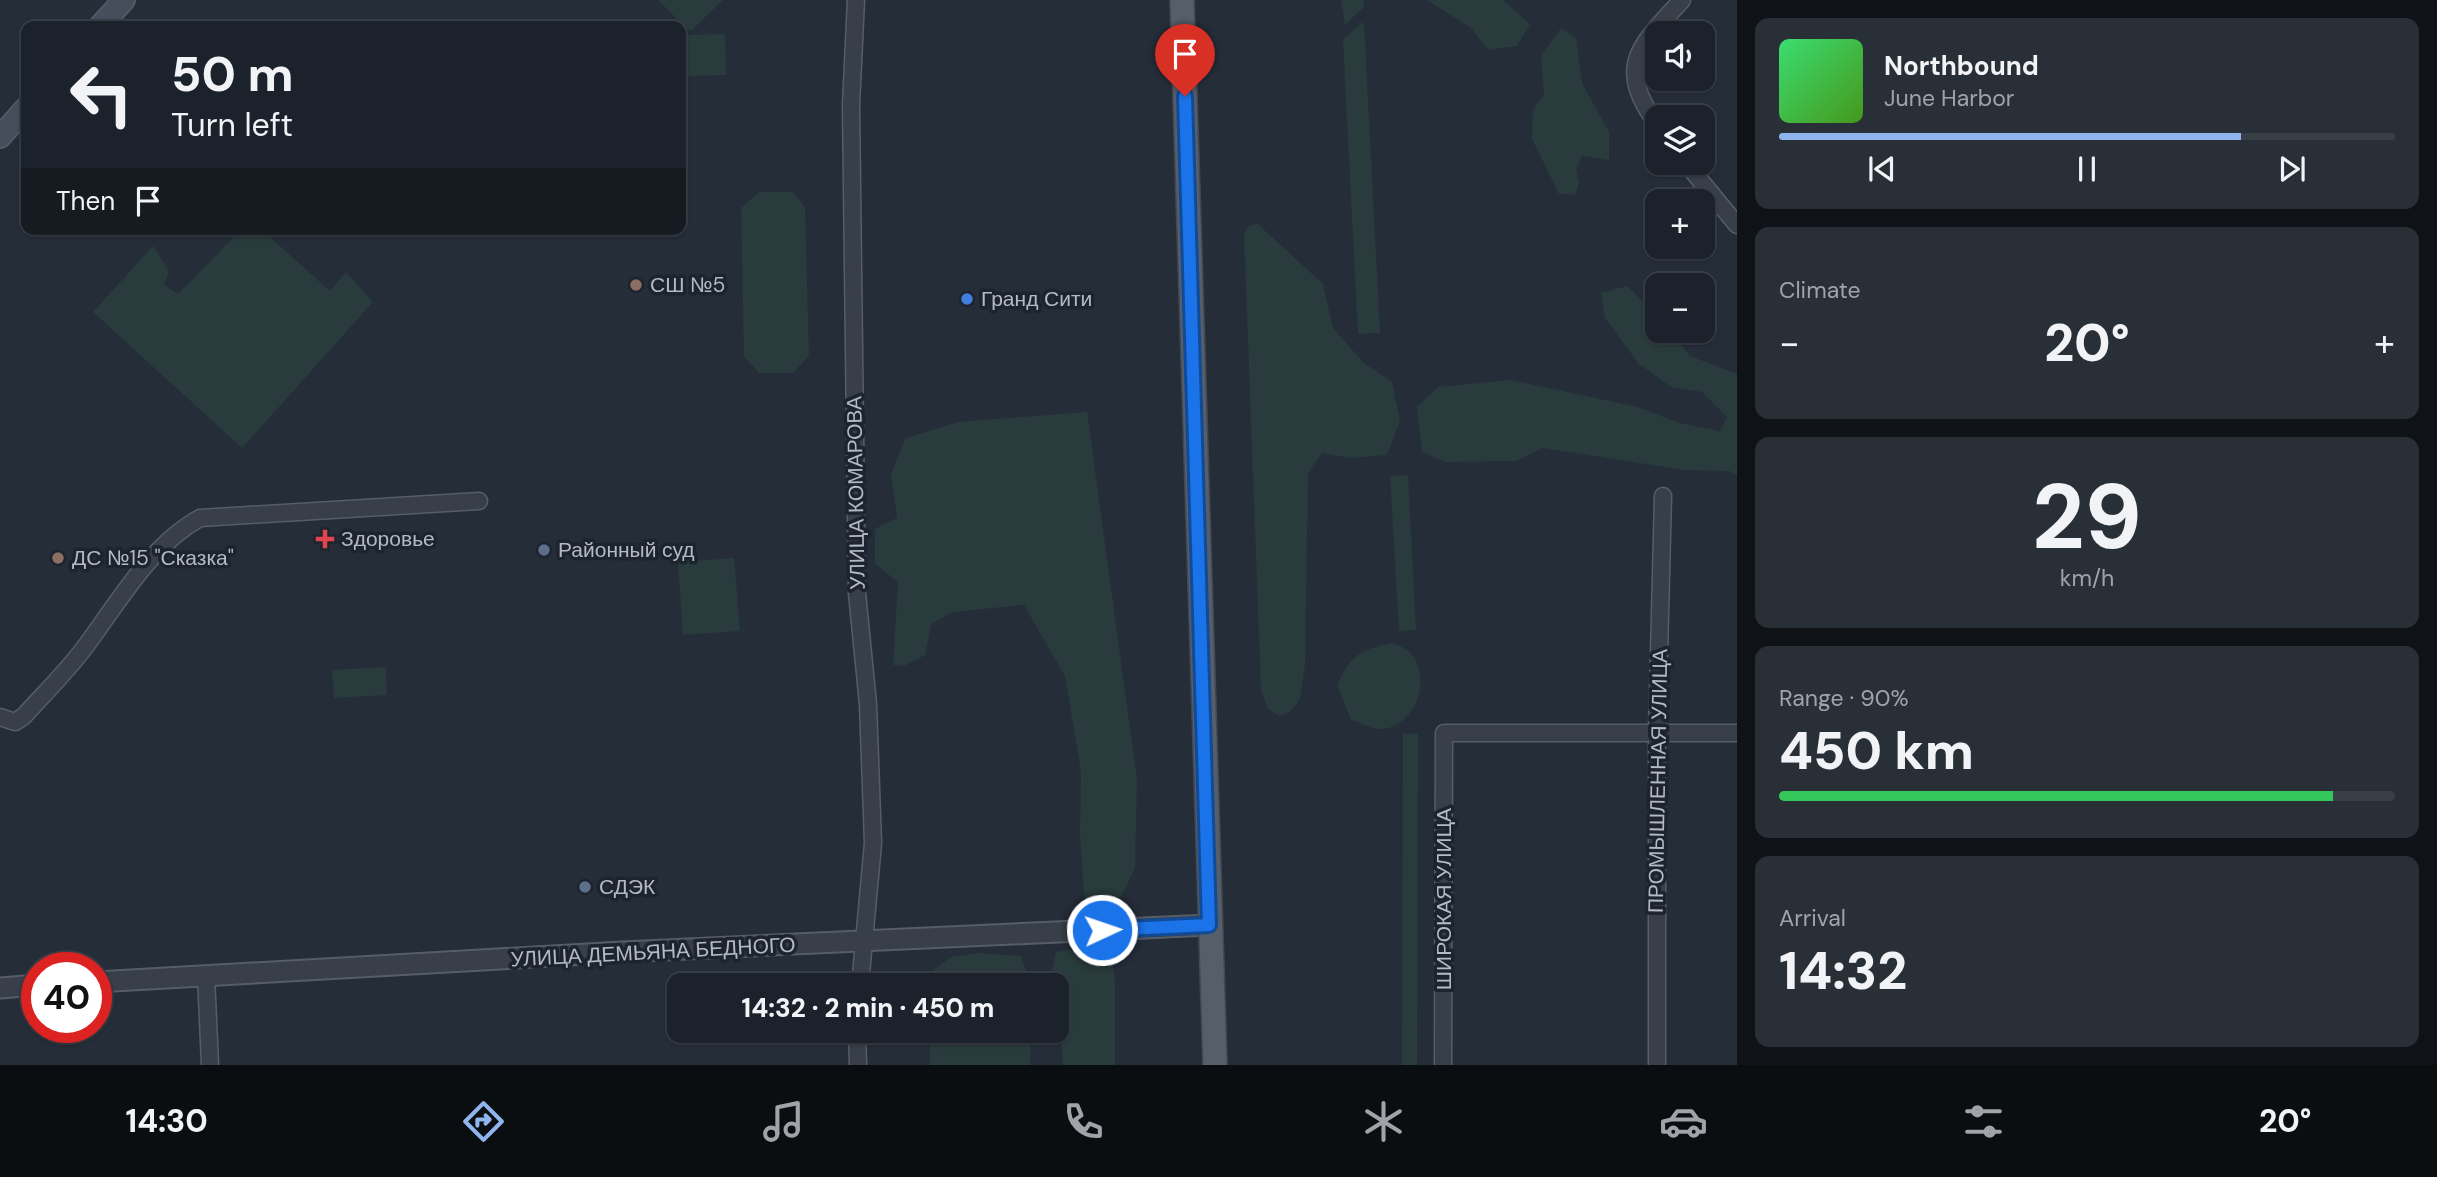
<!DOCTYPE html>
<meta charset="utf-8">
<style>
:root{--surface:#1c222b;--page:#292f37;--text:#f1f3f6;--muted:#a0a4a9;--line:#3a3f47;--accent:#90b4ed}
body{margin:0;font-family:"DM Sans",sans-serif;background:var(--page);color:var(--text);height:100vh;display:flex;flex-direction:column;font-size:26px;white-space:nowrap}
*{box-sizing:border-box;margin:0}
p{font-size:23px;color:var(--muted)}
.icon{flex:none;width:38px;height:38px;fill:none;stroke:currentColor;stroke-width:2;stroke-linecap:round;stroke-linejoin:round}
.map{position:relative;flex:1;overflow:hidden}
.panel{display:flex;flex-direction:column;gap:18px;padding:18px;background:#0f1318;width:700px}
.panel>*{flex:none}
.top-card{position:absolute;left:21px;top:21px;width:665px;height:214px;border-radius:14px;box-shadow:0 2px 5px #0004,0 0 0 2px var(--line);background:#1c222b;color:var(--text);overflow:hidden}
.buttons{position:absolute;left:1645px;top:21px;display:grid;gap:14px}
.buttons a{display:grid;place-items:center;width:70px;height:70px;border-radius:14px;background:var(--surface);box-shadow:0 2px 5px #0004,0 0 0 2px var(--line);font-size:35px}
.speed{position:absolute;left:21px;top:952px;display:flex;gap:14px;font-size:35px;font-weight:700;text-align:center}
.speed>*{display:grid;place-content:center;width:91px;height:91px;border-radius:50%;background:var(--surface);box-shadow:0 2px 5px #0004,0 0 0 2px var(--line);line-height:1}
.speed .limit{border:10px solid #d22;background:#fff;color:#111}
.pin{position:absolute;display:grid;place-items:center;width:60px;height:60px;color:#fff;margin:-72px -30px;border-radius:50% 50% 50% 0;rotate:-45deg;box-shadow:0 0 7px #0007}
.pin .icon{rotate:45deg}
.me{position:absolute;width:77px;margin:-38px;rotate:87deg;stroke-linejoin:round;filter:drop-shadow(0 0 5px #0008)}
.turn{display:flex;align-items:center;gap:24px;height:147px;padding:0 35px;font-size:32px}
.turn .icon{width:91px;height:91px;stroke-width:2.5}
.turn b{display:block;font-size:49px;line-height:60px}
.then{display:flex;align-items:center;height:66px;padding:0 35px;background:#0003;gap:14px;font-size:26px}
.big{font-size:52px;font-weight:800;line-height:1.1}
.panel .card{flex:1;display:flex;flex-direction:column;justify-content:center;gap:10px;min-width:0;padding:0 24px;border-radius:14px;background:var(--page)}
.panel .dial{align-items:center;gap:0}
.dial b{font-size:91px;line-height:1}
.song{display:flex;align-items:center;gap:21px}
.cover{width:84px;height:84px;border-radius:10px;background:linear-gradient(135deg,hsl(140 70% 55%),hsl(100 70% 35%))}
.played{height:7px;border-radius:4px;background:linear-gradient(90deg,var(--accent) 75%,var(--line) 75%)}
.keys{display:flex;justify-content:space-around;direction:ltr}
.heat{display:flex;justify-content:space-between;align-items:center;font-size:38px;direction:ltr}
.charge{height:10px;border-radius:5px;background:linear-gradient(90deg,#34c759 90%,var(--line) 0)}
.trip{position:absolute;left:667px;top:973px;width:402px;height:70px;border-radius:14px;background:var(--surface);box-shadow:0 2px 5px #0004,0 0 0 2px var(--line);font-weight:800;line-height:70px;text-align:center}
.tab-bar{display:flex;height:112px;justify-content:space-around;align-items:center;background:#0b0e11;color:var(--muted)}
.tab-bar .icon{width:49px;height:49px}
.tab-bar .active{color:var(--accent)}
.tab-bar b{font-size:32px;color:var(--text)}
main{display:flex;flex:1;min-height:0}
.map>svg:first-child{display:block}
.green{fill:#293b3c}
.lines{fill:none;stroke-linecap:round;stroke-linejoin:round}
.minor-casing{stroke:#565d67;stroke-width:19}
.tertiary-casing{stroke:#565d67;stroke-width:23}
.secondary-casing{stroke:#565d67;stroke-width:24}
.primary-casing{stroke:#414852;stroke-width:26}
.minor{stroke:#383f49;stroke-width:16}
.tertiary{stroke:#383f49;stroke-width:19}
.secondary{stroke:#464e5c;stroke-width:21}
.primary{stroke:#565e69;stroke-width:23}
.route-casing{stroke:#114b97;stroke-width:18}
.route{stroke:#1a73e8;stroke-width:12}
.education-dot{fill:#8d6e63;stroke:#1d242e;stroke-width:2.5}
.shop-dot{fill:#3f7fe0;stroke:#1d242e;stroke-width:2.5}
.health-dot{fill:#e0444e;stroke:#1d242e;stroke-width:2.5}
.service-dot{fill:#5c6f8a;stroke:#1d242e;stroke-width:2.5}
.labels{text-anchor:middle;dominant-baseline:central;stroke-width:7;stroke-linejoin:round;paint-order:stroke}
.poi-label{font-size:21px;fill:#b3bac5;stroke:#1d242e;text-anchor:start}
.street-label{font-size:21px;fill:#b3bac5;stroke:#1d242e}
</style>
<main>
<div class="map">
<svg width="1737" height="1065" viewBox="0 0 1737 1065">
<rect width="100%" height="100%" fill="#252d39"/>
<path class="green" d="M658,0h65l-31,30h-4z
M1341,0h22l1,7 -19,18z
M1427,0h76l27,24 -13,22 -29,4 -17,-22z
M1361,23h3l16,310 -22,1 -15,-294z
M1561,28l15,10 6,45 27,49v28l-27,-4 -6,13 3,14 -4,12 -16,-1 -27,-55 1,-29 11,-16 -3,-38z
M725,34l1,41 -42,1v-41z
M759,192h34l12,15 4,149 -16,17h-34l-15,-17 -3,-148z
M1258,224l65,60 10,44 30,34 29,20 8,39 -13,34 -37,3 -28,-5 -14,20 -3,191 -5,35 -10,13 -11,4 -11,-7 -7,-20 -17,-455 4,-8z
M242,229h19l69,62 16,-19 27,30 -131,146 -149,-136 60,-66 16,25 -5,14 14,9z
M1627,286l30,29v16h13l20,25 47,18v102l-8,-5 -45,-1 -141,-22 -27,13 -71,1 -23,-10 -5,-45 21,-20 73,-7 127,27 41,16 41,8 7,-14 -25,-25 -31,-5 -33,-24 -33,-45 -4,-25z
M1087,412l50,368 -2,88 -18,37 -32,2 -5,-73 1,-62 -16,-96 -41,-71 -71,7 -22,12 -6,31 -21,11 -11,-1 5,-83 -23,-18v-35l22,-11 -6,-44 15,-36 52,-16z
M1408,475l8,155 -17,1 -9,-155z
M734,558l6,73 -57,4 -5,-73z
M1392,643c4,2 12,4 15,7 29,23 8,81 -29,79 -8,-1 -19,-7 -27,-9l-14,-35c14,-30 24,-36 55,-42z
M386,667l1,28 -53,3 -2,-28z
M1403,733l15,1 -1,331h-15z
M1083,948l27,4 5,26v87h-52l-6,-80h-5l-1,-9 5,-24z
M979,953l42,3 10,29h-100v-13l20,-15z
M930,1031h101l-1,34h-100z"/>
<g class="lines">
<defs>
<path id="minor" d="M856,0l-5,105 6,488 11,111 5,139 -13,142
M1657,124c-43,-59 -16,-79 25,-124
M1686,163l51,62
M0,717l15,5 9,-6c19,-21 40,-42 58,-65 35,-46 67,-105 118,-133l279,-17
M206,975l4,90
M857,1031l1,34
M1443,1065l1,-332h293
M1657,1065v-332l6,-237"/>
<path id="tertiary" d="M96,982l526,-30 587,-27
M0,988l37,-3"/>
<path id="secondary" d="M100,26l24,-26
M0,137l26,-29"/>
<path id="primary" d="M1182,0l33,1065"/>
</defs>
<use href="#minor" class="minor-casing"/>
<use href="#tertiary" class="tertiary-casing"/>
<use href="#secondary" class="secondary-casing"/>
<use href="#primary" class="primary-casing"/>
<use href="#minor" class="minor"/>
<use href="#tertiary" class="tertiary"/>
<use href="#secondary" class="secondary"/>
<use href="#primary" class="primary"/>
</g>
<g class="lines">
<defs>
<path id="route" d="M1102,930l107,-5 -24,-829"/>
</defs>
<use href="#route" class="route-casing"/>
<use href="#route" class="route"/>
</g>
<g class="education-dot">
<circle cx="636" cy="285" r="7"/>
<circle cx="58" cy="558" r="7"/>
</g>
<circle class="shop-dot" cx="967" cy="299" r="7"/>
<path class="health-dot" d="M321.5 528.5h7v7h7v7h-7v7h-7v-7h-7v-7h7z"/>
<g class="service-dot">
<circle cx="544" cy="550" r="7"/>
<circle cx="585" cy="887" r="7"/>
</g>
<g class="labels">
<g class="poi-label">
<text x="650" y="285">СШ №5</text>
<text x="981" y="299">Гранд Сити</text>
<text x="341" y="539">Здоровье</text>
<text x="558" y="550">Районный суд</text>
<text x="72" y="558">ДС №15 "Сказка"</text>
<text x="599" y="887">СДЭК</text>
</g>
<g class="street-label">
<text transform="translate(856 493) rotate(-91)">УЛИЦА КОМАРОВА</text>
<text transform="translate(1658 781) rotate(-89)">ПРОМЫШЛЕННАЯ УЛИЦА</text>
<text transform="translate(1444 899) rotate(-90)">ШИРОКАЯ УЛИЦА</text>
<text transform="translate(653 952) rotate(-3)">УЛИЦА ДЕМЬЯНА БЕДНОГО</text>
</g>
</g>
</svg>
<div class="buttons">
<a><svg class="icon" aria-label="sound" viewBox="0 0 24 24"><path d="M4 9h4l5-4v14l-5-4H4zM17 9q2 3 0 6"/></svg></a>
<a><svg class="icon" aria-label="layers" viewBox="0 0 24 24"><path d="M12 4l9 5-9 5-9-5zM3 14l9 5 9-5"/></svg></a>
<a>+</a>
<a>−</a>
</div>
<div class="speed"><div class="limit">40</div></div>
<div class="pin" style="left:1185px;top:96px;background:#d93025"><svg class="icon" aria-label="arrive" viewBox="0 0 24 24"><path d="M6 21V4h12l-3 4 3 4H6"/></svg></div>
<svg class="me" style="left:1102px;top:930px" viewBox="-20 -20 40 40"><circle r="17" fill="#1a73e8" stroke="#fff" stroke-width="3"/><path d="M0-11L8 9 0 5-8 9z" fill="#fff"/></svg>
<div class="trip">14:32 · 2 min · 450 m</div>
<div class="top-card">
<div class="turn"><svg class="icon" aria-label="left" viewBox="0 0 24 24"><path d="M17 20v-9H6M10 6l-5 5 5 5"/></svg><div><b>50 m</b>Turn left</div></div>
<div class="then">Then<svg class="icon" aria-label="arrive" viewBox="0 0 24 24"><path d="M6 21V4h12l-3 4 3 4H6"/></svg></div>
</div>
</div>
<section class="panel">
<div class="card">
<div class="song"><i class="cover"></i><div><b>Northbound</b><p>June Harbor</p></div></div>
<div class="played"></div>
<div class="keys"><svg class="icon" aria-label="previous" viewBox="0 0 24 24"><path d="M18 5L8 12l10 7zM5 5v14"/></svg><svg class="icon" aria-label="pause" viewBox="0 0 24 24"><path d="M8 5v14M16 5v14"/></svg><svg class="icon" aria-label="next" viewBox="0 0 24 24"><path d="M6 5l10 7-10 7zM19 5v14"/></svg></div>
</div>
<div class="card"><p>Climate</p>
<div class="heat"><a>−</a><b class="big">20°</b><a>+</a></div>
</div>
<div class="card dial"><b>29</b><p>km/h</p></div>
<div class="card"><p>Range · 90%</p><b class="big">450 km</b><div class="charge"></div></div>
<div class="card"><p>Arrival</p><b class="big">14:32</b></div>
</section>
</main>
<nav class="tab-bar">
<b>14:30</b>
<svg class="icon active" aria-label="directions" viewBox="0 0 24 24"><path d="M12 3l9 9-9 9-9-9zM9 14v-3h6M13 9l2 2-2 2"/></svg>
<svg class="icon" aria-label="music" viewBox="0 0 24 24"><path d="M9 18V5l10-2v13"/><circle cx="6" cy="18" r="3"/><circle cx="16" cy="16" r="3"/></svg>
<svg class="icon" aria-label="phone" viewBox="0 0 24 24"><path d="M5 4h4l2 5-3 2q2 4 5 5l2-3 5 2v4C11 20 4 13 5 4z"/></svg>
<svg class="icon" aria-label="climate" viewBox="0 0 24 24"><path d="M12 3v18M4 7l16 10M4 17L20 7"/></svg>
<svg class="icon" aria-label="car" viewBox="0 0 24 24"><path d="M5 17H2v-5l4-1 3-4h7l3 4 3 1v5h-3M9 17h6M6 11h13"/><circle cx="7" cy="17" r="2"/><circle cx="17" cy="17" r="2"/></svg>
<svg class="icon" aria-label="filters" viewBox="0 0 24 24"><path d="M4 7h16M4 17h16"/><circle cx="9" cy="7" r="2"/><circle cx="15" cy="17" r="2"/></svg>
<b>20°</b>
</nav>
